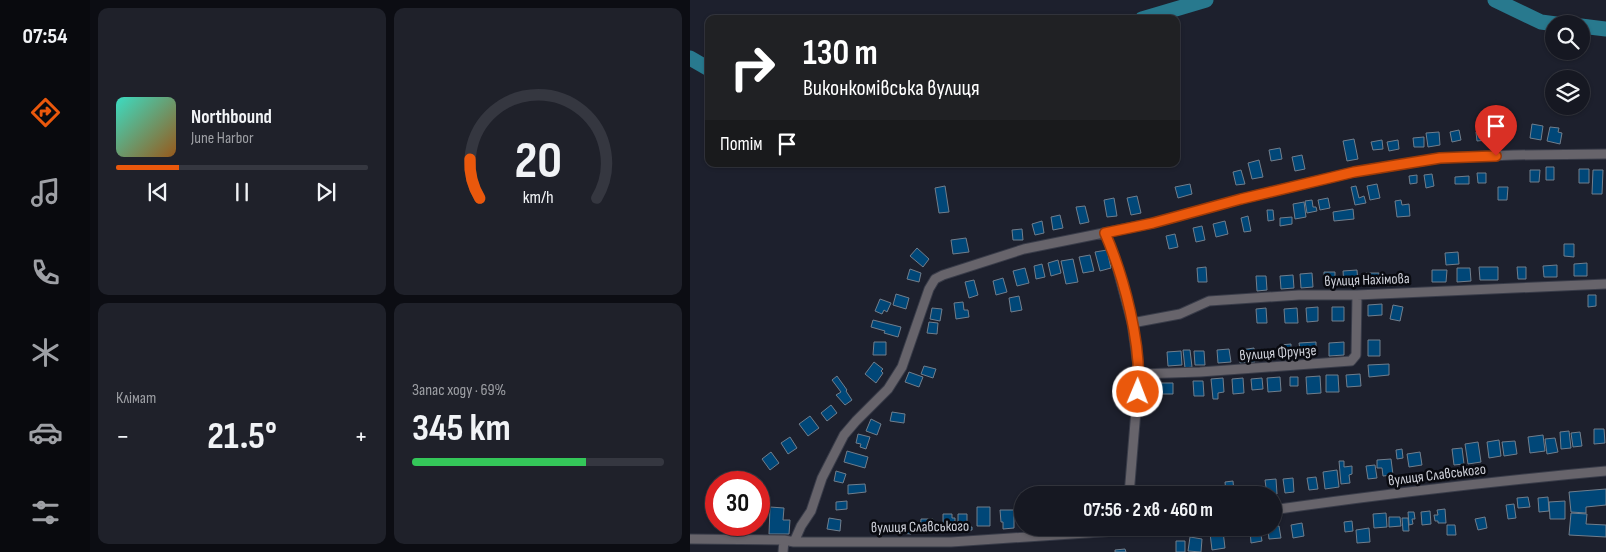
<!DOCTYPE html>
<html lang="uk">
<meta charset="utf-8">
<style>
:root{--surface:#161822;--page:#1f212a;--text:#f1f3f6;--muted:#9ea0a5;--line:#353740;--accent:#ea580c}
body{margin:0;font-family:"Sofia Sans Condensed",sans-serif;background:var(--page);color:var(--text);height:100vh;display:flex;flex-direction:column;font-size:19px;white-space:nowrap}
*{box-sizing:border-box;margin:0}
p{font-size:16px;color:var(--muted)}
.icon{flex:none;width:28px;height:28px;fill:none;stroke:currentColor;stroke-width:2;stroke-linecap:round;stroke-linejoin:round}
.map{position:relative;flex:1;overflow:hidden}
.side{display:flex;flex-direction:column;gap:8px;padding:8px;background:#0c0d13;width:600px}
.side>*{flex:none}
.guide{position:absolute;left:15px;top:15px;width:475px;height:152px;border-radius:10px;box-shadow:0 1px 4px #0004,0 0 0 1px var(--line);background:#202124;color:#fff;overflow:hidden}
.fabs{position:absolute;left:855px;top:15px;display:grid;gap:10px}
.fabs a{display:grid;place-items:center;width:45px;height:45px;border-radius:50%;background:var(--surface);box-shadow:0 1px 4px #0004,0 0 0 1px var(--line);font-size:25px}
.speed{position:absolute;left:15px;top:471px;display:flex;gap:10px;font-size:25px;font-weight:700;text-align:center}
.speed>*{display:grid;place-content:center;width:65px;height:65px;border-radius:50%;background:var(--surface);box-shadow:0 1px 4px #0004,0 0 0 1px var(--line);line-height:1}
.speed .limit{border:8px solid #d22;background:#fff;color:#111}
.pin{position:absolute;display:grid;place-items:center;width:42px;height:42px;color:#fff;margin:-51px -21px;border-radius:50% 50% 50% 0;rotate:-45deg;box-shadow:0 0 5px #0007}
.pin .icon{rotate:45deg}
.me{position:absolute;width:55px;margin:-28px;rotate:1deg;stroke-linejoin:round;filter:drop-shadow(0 0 4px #0008)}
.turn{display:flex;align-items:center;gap:18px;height:105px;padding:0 15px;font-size:22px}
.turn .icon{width:65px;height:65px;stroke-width:2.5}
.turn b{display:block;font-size:35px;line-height:42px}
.then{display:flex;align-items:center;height:48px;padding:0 15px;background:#0003;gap:10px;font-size:19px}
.big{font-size:38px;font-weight:700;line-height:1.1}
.side .card{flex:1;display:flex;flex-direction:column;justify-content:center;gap:8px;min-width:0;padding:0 18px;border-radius:10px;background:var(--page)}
.side .dial{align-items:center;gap:0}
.dial svg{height:130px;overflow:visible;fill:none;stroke:var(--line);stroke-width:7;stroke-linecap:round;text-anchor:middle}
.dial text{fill:var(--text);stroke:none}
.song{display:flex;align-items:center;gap:15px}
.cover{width:60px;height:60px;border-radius:8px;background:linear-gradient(135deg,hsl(170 70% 55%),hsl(30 70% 35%))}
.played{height:5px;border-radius:2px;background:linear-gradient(90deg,var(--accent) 25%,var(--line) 25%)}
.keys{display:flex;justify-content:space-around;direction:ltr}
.heat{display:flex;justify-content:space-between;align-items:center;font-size:28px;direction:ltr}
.charge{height:8px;border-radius:4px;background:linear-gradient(90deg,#34c759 69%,var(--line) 0)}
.side .tiles{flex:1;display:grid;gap:8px;grid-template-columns:repeat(2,1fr)}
.trip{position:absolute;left:324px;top:486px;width:268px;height:50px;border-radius:25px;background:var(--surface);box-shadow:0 1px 4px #0004,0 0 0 1px var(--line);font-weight:700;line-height:50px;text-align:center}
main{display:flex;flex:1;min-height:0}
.tabs{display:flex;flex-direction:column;width:90px;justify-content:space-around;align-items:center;background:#090a0e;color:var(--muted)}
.tabs .icon{width:35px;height:35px}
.tabs .active{color:var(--accent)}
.tabs b{font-size:22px;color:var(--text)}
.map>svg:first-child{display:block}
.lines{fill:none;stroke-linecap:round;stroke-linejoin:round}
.river{stroke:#28798e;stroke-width:15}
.building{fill:#004778;stroke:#717e8c}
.minor-casing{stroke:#393c49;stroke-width:11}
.minor{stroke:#67646b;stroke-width:9}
.route-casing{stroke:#983908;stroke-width:12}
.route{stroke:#ea580c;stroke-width:9}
.labels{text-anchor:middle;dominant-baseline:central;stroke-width:5;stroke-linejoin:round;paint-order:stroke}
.street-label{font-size:15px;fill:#cfd1da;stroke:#090a10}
</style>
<main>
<nav class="tabs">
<b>07:54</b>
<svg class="icon active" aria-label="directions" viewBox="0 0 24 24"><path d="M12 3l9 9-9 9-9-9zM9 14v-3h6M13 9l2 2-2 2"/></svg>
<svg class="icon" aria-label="music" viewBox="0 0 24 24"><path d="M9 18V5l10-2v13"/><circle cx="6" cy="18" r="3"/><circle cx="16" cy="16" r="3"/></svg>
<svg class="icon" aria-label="phone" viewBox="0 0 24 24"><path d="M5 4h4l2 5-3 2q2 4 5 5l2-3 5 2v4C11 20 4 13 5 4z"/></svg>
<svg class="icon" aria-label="climate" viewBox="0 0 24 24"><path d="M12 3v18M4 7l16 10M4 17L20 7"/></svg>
<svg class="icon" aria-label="car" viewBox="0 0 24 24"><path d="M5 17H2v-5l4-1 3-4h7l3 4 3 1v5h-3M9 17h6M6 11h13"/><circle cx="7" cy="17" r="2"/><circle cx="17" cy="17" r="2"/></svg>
<svg class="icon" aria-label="filters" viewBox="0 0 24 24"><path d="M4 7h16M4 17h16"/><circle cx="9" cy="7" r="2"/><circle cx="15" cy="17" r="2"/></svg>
</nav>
<section class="side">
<div class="tiles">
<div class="card">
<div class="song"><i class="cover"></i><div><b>Northbound</b><p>June Harbor</p></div></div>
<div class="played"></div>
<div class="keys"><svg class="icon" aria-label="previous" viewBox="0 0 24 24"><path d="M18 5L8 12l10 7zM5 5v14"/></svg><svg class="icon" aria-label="pause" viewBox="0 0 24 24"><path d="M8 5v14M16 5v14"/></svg><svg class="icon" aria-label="next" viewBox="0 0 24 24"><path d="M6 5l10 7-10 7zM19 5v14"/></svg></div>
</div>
<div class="card dial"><svg viewBox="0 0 100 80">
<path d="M14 69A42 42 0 1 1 86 69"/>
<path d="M14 69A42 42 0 0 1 8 45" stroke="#ea580c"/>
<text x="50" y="56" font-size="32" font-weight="700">20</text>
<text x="50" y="72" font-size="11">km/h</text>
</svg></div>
<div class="card"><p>Клімат</p>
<div class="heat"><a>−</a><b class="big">21.5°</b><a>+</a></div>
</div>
<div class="card"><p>Запас ходу · 69%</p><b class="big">345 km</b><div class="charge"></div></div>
</div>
</section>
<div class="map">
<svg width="916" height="552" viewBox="0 0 916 552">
<rect width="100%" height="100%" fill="#1d202d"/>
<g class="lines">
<path class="river" d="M805,0l46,22 15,2
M452,19l64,-19
M891,26l25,3
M0,58l19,11"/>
</g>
<path class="building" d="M809,124h11v14h-10z
M842,124l11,2 -2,14 -11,-2z
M860,127l9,1 -1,4 4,1 -2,11 -13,-3z
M769,130l2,10 -9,2 -2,-10z
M796,130l1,10 -10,1 -1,-9z
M749,132l1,13 -12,2 -2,-14z
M734,137v10h-10l-1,-9z
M664,139l4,20 -11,2 -4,-20z
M692,140l1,9 -10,1 -2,-8z
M708,140l1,9 -10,2 -2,-9z
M590,148l2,11 -11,2 -2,-11z
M612,155l3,14 -10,2 -3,-14z
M569,160l4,17 -11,2 -4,-16z
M856,167h8v13h-8z
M889,169h10v14h-10z
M551,170l4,14 -9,1 -3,-13z
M840,170h10l-1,12h-9z
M903,170h10l-1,24h-10z
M787,173h9v10h-8z
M742,174l2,12 -8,2 -2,-13z
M727,175v8l-7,1 -1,-8z
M779,176v8h-14v-7z
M500,184l2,10 -14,4 -3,-11z
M687,184l3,14 -10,2 -3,-14z
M255,186l4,26 -10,1 -4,-25z
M666,186l3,12 5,-2 2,7 -11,2 -4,-18z
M808,187h10l-1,13h-9z
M447,196l4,17 -10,2 -4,-17z
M424,198l3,18 -10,1 -3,-17z
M638,198l2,10 -10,2 -2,-10z
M622,200l1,7h3l1,4 -10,2 -2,-12z
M711,200l1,5 7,-1 1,12 -13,1 -2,-16z
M614,202l2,15 -11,2 -2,-15z
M395,206l4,16 -9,2 -4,-17z
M663,209l1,10 -20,2 -1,-9z
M577,210h6l1,10 -6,1z
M370,215l3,13 -10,2 -2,-13z
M558,216l3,15 -7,1 -3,-14z
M602,217v7l-12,2v-8z
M352,221l2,12 -9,2 -3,-11z
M535,221l3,13 -12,3 -3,-13z
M512,226l3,14 -9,2 -3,-14z
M332,229l1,11h-10l-1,-10z
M485,234l3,13 -9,2 -3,-13z
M276,238l3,14 -16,2 -2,-14z
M874,244h10v13l-10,-1z
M227,248l12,11 -6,8 -13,-11z
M417,250l4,18 -11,3 -5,-19z
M768,252l1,12 -13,1 -1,-12z
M400,255l4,16 -11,2 -4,-16z
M383,259l5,23 -12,2 -5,-23z
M368,260l3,13 -10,3 -3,-13z
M897,263v13h-13v-12z
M352,264l3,13 -9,2 -2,-13z
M867,265v12h-13l-1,-11z
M516,267l1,15h-9l-1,-14z
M789,267h19v13h-18z
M827,267h9v12h-8z
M335,268l4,15 -12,3 -4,-15z
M767,268h13l1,13 -14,1z
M220,269l11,4 -2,9 -12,-3z
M667,270l1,14 -14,1 -1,-14z
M742,270h15l-1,12h-14z
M634,272h11v14h-11z
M622,273l1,14 -12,1 -1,-14z
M676,273h13v12h-13z
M603,275l1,13 -13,1 -1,-13z
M566,276h10l1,14 -10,1z
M313,278l4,14 -11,3 -3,-14z
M284,280l4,15 -9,3 -4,-16z
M206,294l13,4 -3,11 -13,-4z
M898,295h8v11l-8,1z
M329,296l3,14 -11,2 -2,-14z
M190,299l11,4 -4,9 -3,-2 -2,4 -7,-3z
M273,302l1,8h4l1,7 -13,2 -2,-16z
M692,304v11l-14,1v-11z
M703,305l10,2 -3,14 -10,-2z
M628,307v14l-11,1 -1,-14z
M642,307h12v14h-12z
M242,308l10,1 -2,12 -10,-2z
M576,308l1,15h-10l-1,-14z
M607,308l1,15h-13l-1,-14z
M183,320l28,7 -3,10 -14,-4 1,-2 -14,-4z
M239,322l9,1 -1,11 -10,-1z
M678,340h12v16h-12z
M184,342h12v13h-13z
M626,342v14l-13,1v-7h-3l-1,-7z
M654,342v13l-15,1v-13z
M601,344v13l-10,1 -1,-13z
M564,348l1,14 -15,1v-13z
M539,349l2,13 -13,1 -1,-13z
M493,350h7l2,17 -7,1z
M584,350l1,9 -19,2v-9z
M491,351l1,14 -14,1 -1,-14z
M504,351h10l1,14h-10z
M184,362l9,7 -2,2 2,2 -7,10 -11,-9z
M699,364v11l-20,2 -1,-12z
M234,366l12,3 -3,9 -12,-4z
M219,372l14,5 -4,10 -14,-5z
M670,374l1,12 -14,1 -1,-12z
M636,375h12l1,17h-13z
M147,376l10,14 -1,1 6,9 -7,5 -9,-10 5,-3 -9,-12z
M630,376l1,17 -14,1 -1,-17z
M590,377l1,14 -13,1 -1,-14z
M600,377h8v9h-8z
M533,378l1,14 -6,1v6h-5l-2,-20z
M553,378l1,15 -11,1 -1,-15z
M572,378l1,11 -11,1 -1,-11z
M503,381h10l1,15h-10z
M469,383h14v11h-14z
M141,405l6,8 -10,8 -6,-8z
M202,412l13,2 -1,9 -14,-2z
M120,416l9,12 -11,8 -9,-12z
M181,419l10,5 -4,11 -11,-4z
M904,429h10l1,14 -11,1z
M879,431l2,17 -10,1 -1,-17z
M890,432l2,14 -9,1 -2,-14z
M168,434l12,3 -4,12 -6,-2 1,-3 -5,-1z
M853,435l2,16 -15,2 -2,-16z
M100,437l7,11 -9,6 -7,-11z
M865,438l3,14 -11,2 -2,-15z
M809,440l2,16 -12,2 -2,-16z
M825,441l2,13 -13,2 -2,-14z
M788,442l3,20 -13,2 -3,-20z
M772,448l2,16 -10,1 -2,-16z
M712,449l1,9 -6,1 -1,-9z
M157,451l21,6 -3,11 -21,-6z
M81,452l8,11 -9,7 -8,-11z
M730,452l2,13 -13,2 -2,-13z
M701,459l2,16 -10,1 -1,-8h-5v-8z
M649,461h5v6l8,-1v8l-3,1 1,8 -9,1z
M685,465l2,13 -9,1 -2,-13z
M647,470l2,17 -14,2 -2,-17z
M146,471l10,3 -3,9 -9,-2z
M57,473l9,9h-16l-1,-1z
M626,477l2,12 -9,1 -2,-12z
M603,478l1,14 -9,1 -2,-14z
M586,479l1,15 -10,1 -2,-15z
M543,481l1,11 -8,1 -1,-11z
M175,484l1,8 -18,2v-9z
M562,486l1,9h-11l-1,-8z
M492,489l1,6h-11v-5z
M916,489v16l-20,2v6l-15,-1 -2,-20z
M515,491l1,4h-15v-3z
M838,497l2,10 -12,1 -1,-10z
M858,497l1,14 -10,1 -1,-14z
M157,501v8l-11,1v-8z
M875,501v18h-15l-1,-17z
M26,502v12l-6,-6z
M824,504l2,14 -8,1 -2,-14z
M80,507l14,1 -1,12h7l-1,14h-20z
M287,507h13v19h-13z
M755,509l1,14h-8v-2h-3l-1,-6h4l-1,-5z
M310,510h14v18l-11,1v-7h-2z
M740,511l1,13 -9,1 -1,-13z
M718,512h6l1,7h-3l1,5 -4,1z
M696,513l1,14 -13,1 -1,-14z
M881,513l16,1 -1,10 20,1v12l-37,-2z
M253,514h9v4h3v12l-12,-1z
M268,514h9v13h5v3l-14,1z
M699,517h11l1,9 -12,1z
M795,517l2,11 -9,2 -3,-11z
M139,518l12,2 -1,11 -13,-2z
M712,518h6l1,13h-6z
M231,519h12v11h-13z
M662,521l1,10 -8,1 -1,-10z
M612,523l2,13 -11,2 -2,-13z
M757,525h8l1,10h-9z
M209,526h13l-1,8 -12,-1z
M583,526h6l2,12 -12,1 -1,-9h5z
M679,528l1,14 -13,1 -1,-13z
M570,529l2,12 -11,2 -1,-13z
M533,531l2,17 -13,2 -2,-17z
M500,537l12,2 -1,13 -13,-1z
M486,541h9v11h-9z
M435,549l1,3h-11v-2z"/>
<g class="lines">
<defs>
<path id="minor" d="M415,233l9,22 18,68 7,51 -10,121
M442,323l48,-9 29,-13 90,-6h58l249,-11
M449,374l61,-2 151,-11 5,-6 1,-60
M582,510c111,-16 223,-29 334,-39
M0,539l94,1 10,2h157l180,-12 18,-2
M104,542l7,-16 10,-15 11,-33 22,-43 12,-14 32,-32 14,-22 27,-78 6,-10 8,-4 81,-26 129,-26 88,-24 113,-27 86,-14 74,-3 92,-1
M93,552l1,-12"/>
</defs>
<use href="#minor" class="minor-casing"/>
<use href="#minor" class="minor"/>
</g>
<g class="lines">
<defs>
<path id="route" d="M448,392c4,-48 -14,-115 -33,-159l48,-10 88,-24 113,-27 86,-14 56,-2"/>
</defs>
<use href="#route" class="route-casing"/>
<use href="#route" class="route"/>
</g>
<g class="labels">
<g class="street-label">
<text transform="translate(677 280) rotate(-2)">вулиця Нахімова</text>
<text transform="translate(588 353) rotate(-4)">вулиця Фрунзе</text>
<text transform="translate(747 475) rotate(-7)">вулиця Славського</text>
<text transform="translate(230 527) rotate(-1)">вулиця Славського</text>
</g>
</g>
</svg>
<div class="fabs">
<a><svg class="icon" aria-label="search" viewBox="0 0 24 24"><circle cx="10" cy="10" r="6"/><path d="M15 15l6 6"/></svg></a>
<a><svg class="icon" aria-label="layers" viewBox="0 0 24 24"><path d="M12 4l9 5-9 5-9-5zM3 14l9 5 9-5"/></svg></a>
</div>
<div class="speed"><div class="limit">30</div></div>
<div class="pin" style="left:806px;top:156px;background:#d93025"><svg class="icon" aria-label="arrive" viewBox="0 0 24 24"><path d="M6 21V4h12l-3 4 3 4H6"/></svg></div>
<svg class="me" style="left:448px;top:392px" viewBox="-20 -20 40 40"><circle r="17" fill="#ea580c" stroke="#fff" stroke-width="3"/><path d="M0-11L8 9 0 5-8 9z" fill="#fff"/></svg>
<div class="trip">07:56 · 2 хв · 460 m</div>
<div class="guide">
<div class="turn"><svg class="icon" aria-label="right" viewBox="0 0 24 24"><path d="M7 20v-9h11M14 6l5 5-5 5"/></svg><div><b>130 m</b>Виконкомівська вулиця</div></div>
<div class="then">Потім<svg class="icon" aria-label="arrive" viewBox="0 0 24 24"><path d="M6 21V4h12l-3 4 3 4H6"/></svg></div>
</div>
</div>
</main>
